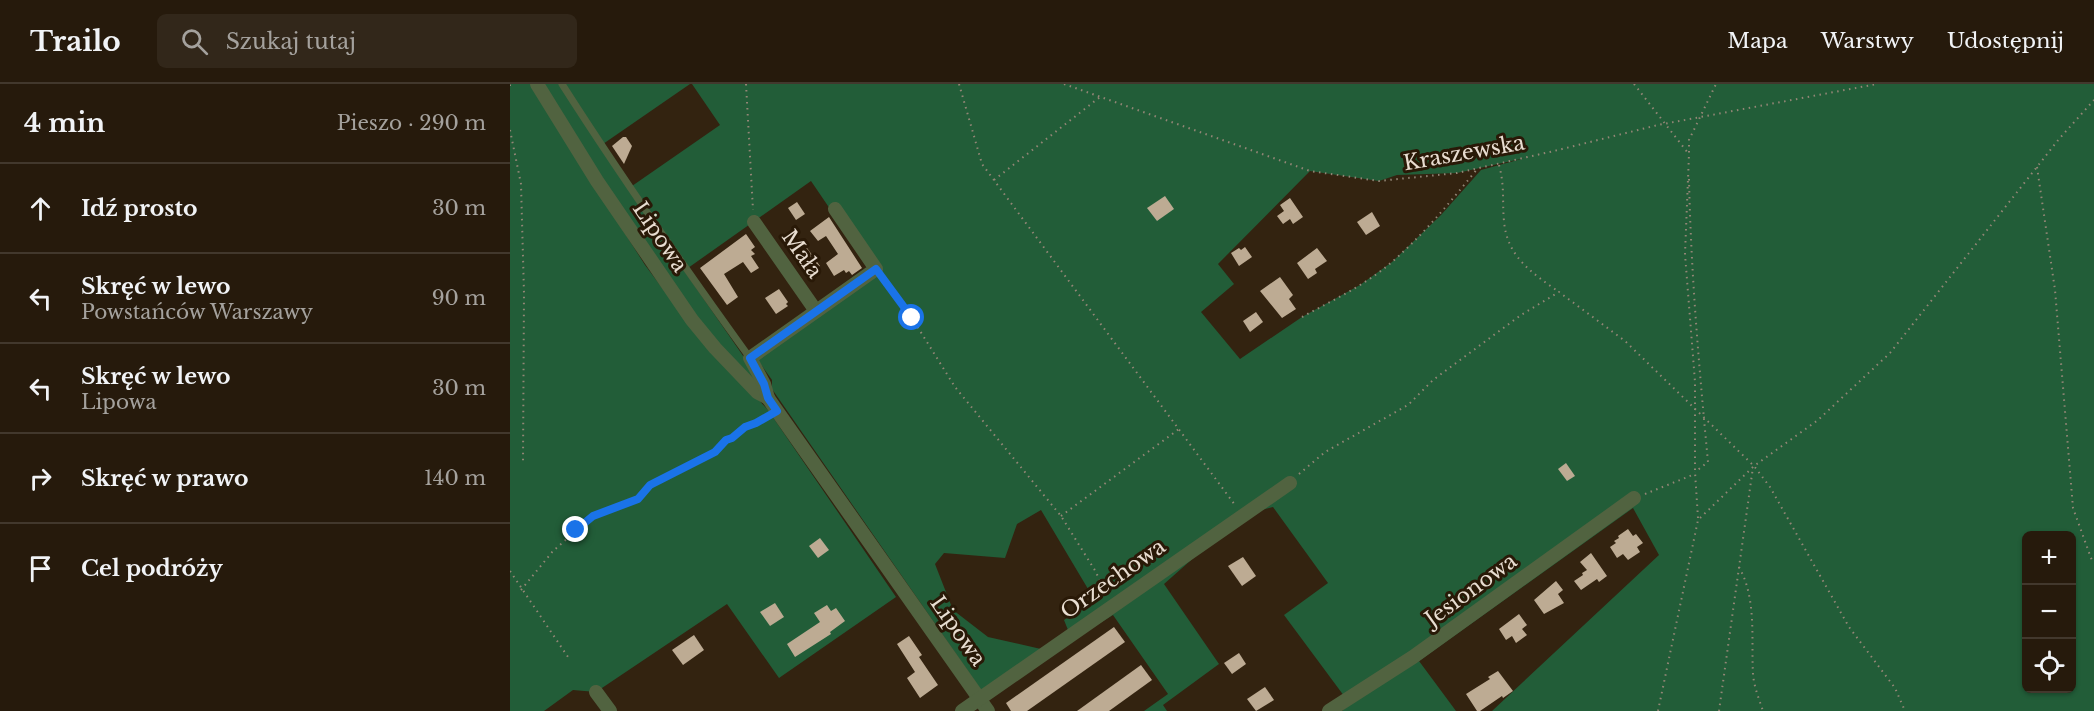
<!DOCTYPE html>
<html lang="pl">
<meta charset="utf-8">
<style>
body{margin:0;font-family:"Libre Baskerville",serif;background:#32271a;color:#f1f3f6}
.controls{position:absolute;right:18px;bottom:18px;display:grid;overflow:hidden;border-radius:9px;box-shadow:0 2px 4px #0004}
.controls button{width:54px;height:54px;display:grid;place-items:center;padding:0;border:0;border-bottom:2px solid #42382d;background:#261a0c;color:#f1f3f6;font:30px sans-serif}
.stop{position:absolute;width:18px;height:18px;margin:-14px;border:4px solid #1a73e8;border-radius:50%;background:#fff}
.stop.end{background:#1a73e8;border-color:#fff;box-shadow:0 2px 6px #0008}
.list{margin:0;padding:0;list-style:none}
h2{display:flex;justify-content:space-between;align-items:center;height:78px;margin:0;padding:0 24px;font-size:26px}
h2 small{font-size:20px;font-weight:400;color:#a4a19d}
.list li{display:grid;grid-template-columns:39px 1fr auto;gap:18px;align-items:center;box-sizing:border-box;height:90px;padding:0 24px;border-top:2px solid #42382d}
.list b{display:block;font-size:22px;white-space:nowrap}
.list p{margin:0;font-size:20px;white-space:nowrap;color:#a4a19d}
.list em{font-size:20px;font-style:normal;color:#a4a19d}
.icon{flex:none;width:33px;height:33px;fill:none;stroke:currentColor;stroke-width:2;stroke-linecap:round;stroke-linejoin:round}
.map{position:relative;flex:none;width:1584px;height:627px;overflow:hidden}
header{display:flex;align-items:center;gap:36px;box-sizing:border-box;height:84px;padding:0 30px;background:#261a0c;border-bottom:2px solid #42382d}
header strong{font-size:28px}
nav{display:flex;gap:33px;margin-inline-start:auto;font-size:21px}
.search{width:420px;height:54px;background:#32271a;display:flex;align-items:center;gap:15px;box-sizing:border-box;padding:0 21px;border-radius:9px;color:#a4a19d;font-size:22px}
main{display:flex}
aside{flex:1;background:#261a0c}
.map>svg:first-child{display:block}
</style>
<header>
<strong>Trailo</strong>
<div class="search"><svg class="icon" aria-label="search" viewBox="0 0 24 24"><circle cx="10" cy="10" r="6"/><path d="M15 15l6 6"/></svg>Szukaj tutaj</div>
<nav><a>Mapa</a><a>Warstwy</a><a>Udostępnij</a></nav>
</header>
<main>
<aside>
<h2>4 min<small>Pieszo · 290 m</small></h2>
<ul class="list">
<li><svg class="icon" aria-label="ahead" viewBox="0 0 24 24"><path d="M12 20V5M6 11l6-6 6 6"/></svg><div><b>Idź prosto</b></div><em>30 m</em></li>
<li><svg class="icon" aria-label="left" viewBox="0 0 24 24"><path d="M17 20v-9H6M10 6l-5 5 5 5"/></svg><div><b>Skręć w lewo</b><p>Powstańców Warszawy</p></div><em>90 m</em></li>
<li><svg class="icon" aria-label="left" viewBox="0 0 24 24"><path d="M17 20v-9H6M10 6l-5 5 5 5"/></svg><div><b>Skręć w lewo</b><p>Lipowa</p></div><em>30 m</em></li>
<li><svg class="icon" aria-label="right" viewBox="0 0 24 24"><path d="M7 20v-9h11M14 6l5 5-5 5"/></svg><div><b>Skręć w prawo</b></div><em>140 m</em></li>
<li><svg class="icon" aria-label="arrive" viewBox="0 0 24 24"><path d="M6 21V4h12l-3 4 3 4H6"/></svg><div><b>Cel podróży</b></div></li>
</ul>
</aside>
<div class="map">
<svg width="1584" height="627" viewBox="0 0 1584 627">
<rect width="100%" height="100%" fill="#332310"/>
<!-- green -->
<g fill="#225d38" fill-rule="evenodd">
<polygon points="0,0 20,0 135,181 180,241 258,326 386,513 269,594 217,520 86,608 63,606 34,627 0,627"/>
<path d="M32 0H180L93 60 122 102 210 41 182 0H1584V627H982L1149 471 1123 424 909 577 946 627H832L840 620 774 531 818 499 763 423 732 431 654 500 709 580 653 621 657 627H634L658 610 603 531 562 556 554 536 584 515 531 426 507 440 495 474 434 469 425 480 443 526 478 553 531 565 471 606 262 305V296L247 275 365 191 301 97 178 184 173 185 247 292 243 298C158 210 97 102 32 0ZM1015 74 971 86 931 131 882 178 850 201 792 233 730 275 691 228 724 200 708 180 800 87 869 97 887 91 947 89ZM1516 452H1562V604H1516Z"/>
</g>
<!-- building -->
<g fill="#bdab93">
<polygon points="113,53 116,53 122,62 114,80 102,62"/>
<polygon points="655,112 664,125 647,137 637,124"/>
<polygon points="780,114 793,133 783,140 780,135 773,140 767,132 774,127 770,121"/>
<polygon points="287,118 295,130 286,136 278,124"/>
<polygon points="862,128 870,142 856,151 847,138"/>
<polygon points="319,133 352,184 342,191 339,187 336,189 334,186 324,192 316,179 328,170 316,152 308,157 300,147"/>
<polygon points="236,150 245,163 241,166 245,170 241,172 249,184 241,189 233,178 214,190 228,213 217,221 190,184"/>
<polygon points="735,163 742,173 729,182 721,169 729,164 731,166"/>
<polygon points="297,164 310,182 300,189 287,171"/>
<polygon points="807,164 817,177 805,185 807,189 798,195 787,179"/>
<polygon points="770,193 783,211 779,215 786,225 772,234 750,207"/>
<polygon points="269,205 278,218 276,220 278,222 266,230 255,214"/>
<polygon points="746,228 753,238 740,248 733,237"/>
<polygon points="1056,379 1065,392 1057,397 1048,385"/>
<polygon points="1118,445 1123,452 1126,450 1133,459 1127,463 1130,468 1118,476 1113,470 1107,474 1100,463 1106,459 1104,457 1109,454 1108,452"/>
<polygon points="310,454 319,466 308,474 299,462"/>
<polygon points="1081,469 1097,492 1089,498 1087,495 1071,506 1064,497 1073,491 1072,489 1077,486 1070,478"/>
<polygon points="733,473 746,492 732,502 718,482"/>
<polygon points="1046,497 1053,506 1048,510 1054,519 1034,530 1024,516"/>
<polygon points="265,519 274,533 260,542 250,528"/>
<polygon points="317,521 321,527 326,524 335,537 320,548 321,550 285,573 277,560 310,538 304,529"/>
<polygon points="1009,530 1017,541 1012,545 1017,551 1006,559 1002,552 996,556 989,545"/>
<polygon points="604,543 615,558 517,627 501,627 496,619"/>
<polygon points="184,551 194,566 173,581 162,566"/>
<polygon points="399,552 412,571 409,573 428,601 410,614 397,594 405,588 387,560"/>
<polygon points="729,569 736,580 722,590 714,579"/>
<polygon points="631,581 642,596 599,627 567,627"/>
<polygon points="988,587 1003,607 993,614 992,612 970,627 967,627 956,610 980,595 978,593"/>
<polygon points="755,603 764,616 746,627 737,615"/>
</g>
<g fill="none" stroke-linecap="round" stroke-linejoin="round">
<!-- path -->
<g stroke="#938676" stroke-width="2" stroke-dasharray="1.5 4.5" stroke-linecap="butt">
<polyline points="236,0 243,126"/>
<polyline points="449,0 472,80 725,421"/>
<polyline points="554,0 800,87 869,97 947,89 1044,67 1148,41 1367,0"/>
<polyline points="1124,0 1178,69"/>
<polyline points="0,2 0,0"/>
<polyline points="0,46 11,100 14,209 13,379"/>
<path d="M989 81C995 103 992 117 994 137 997 173 1022 189 1049 208"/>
<polyline points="1527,83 1545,206 1563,424 1581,474 1584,479"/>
<path d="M1179 95C1181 190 1189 283 1198 378L1185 388"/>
<polyline points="484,96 590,13"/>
<polyline points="373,194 402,234 445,303 551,432 586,488 596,512"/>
<path d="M792 233C823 216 856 201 883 177 915 149 941 117 968 84"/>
<polyline points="789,390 815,368 898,321 923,296 1011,231 1049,208 1115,257 1244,382 1260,403 1339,543 1385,604 1395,627"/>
<polyline points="1135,410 1185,390"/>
<polyline points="551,432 669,345"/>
<polyline points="1188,434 1185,388 1185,298 1175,170 1179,70 1179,56 1206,0"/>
<path d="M1229 483C1247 515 1241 556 1243 590 1244 603 1249 615 1253 627"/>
<polyline points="0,487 58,573"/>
<polyline points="11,506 43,467 83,432 128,415 140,401 205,368 216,356 222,354 235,343 257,333"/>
<polyline points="1148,627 1188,436 1244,382 1308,336 1380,269 1549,55 1584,16"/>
<polyline points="1209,627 1243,383"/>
</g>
<!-- service -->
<path stroke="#516340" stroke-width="7" d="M52 0C112 94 175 184 240 274"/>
<!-- minor -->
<g stroke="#516340" stroke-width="14">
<polyline points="27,0 87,97 182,236 205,264 247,308 258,314 267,327 478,627"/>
<polyline points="244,138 306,227"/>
<polyline points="258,314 254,300 240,274 366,185 325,125"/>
<polyline points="86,608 100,627"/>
<polyline points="452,627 780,399"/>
<polyline points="819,627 903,573 1124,414"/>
</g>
</g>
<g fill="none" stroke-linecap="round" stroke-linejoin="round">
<!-- route -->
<polyline stroke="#1a73e8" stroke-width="8" points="66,446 83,432 128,415 140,401 205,368 216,356 222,354 235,343 246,339 267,327 258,314 254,300 240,274 366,185 402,234"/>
</g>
<g text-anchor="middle" stroke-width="6" stroke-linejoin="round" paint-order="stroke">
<!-- street labels -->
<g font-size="21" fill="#e8ddd1" stroke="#291907">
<text transform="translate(954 69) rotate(-10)" y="7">Kraszewska</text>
<text transform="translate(150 153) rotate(56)" y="7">Lipowa</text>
<text transform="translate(292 170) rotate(55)" y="7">Mała</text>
<text transform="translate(603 495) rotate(-35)" y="7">Orzechowa</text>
<text transform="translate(961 506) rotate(-36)" y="7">Jesionowa</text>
<text transform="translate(448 547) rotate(55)" y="7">Lipowa</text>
</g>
</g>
</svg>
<div class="controls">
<button>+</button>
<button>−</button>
<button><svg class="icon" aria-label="locate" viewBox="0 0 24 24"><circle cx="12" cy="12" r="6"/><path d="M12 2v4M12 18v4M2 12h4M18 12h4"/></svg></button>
</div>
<div class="stop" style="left:402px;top:234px"></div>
<div class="stop end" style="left:66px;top:446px"></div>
</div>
</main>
